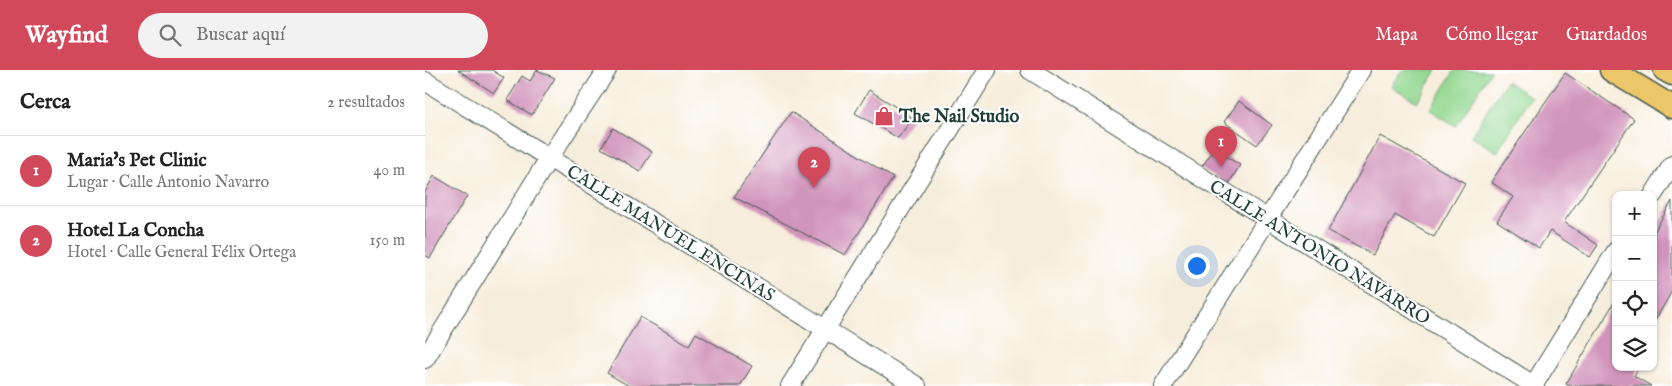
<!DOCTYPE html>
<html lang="es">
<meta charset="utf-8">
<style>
body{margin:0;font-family:"IM FELL English",serif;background:#f2f2f2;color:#222}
.controls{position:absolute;right:15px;bottom:15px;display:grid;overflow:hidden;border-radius:10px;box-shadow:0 1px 4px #0004}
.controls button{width:45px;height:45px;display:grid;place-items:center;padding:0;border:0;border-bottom:1px solid #e0e0e0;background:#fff;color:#222;font:25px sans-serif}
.you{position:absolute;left:771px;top:195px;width:18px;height:18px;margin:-12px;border:4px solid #fff;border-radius:50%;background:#1a73e8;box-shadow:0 0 0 8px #1a73e833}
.badge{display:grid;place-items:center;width:32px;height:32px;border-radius:50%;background:#d1495b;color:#fff;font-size:16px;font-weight:700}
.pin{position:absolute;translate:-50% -41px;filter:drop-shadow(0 1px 2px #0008)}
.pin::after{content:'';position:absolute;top:26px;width:18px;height:15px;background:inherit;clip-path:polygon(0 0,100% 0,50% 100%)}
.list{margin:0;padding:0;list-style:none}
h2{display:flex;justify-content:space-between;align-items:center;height:65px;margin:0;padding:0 20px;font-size:21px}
h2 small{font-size:16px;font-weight:400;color:#767676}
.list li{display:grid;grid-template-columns:32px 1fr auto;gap:15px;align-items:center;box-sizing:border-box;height:70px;padding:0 20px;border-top:1px solid #e0e0e0}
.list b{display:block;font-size:19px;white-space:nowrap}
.list p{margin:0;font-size:16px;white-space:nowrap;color:#767676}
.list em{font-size:16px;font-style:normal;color:#767676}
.icon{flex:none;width:28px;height:28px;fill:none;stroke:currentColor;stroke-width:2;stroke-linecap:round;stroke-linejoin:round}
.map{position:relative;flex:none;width:1247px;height:316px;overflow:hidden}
header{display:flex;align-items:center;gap:30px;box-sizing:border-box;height:70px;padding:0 25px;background:#d1495b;color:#fff}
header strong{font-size:24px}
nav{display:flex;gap:28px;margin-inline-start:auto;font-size:18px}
.search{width:350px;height:45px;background:#f2f2f2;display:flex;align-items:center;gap:12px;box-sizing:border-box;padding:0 18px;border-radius:28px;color:#767676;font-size:19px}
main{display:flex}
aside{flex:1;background:#fff}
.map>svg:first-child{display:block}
</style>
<header>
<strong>Wayfind</strong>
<div class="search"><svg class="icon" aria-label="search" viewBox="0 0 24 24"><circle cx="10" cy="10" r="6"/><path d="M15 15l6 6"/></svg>Buscar aquí</div>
<nav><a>Mapa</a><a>Cómo llegar</a><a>Guardados</a></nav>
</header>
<main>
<aside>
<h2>Cerca<small>2 resultados</small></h2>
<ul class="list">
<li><span class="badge">1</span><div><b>Maria's Pet Clinic</b><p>Lugar · Calle Antonio Navarro</p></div><em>40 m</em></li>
<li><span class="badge">2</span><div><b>Hotel La Concha</b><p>Hotel · Calle General Félix Ortega</p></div><em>150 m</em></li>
</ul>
</aside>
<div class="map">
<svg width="1247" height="316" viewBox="0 0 1247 316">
<rect width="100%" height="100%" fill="#fff"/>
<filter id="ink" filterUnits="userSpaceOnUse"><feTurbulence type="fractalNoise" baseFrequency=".02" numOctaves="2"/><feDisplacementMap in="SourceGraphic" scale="10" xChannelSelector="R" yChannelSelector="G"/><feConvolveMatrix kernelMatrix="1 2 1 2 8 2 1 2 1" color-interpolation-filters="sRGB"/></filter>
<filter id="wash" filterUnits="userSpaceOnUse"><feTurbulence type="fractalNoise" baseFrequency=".0096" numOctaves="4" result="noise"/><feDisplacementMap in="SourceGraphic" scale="20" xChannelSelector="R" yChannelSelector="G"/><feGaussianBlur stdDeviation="1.12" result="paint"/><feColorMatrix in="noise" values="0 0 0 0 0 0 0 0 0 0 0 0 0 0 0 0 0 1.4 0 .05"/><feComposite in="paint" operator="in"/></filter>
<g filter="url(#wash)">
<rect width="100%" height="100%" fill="#f7eddc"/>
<!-- green -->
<g fill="#93d891" stroke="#598a62">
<polygon points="977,0 1012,0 992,32 966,16"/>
<polygon points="1030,0 1066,1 1031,56 1005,40"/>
<polygon points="1081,11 1106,27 1072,82 1046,66"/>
</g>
<g id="blocks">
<!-- building -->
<g fill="#d194bb">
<polygon points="33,0 67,0 79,8 69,23"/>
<polygon points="112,0 130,8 107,45 82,30 97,6 105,11"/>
<polygon points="1140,3 1209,49 1139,152 1173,175 1165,187 1125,161 1114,178 1072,151 1088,127 1066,112"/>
<polygon points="444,20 488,48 473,68 430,43"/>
<polygon points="814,31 847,55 832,75 799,52"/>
<polygon points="366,42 468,108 420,185 309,127"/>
<polygon points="188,58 227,82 215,101 176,78"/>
<polygon points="955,66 1040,113 1009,167 970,145 948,185 903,161"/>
<polygon points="789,79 815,95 803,115 776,98"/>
<polygon points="9,106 42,126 5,188 0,185 0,122"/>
<polygon points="1247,131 1247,221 1228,254 1228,164"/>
<polygon points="1191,229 1191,297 1214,297 1209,306 1226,316 1145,316 1141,314"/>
<polygon points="215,247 264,275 271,263 327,296 315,316 204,316 182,303"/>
</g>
</g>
</g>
<g filter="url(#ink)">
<use href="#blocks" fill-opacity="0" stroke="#3f574d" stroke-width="1"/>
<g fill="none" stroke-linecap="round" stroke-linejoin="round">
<defs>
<g id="minor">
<polyline points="605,0 1110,316"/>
<polyline points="0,11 492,316"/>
<polyline points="1228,125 1247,95"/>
<polyline points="0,289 124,88 182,0"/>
<polyline points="365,316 562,0"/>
<polyline points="738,316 936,0"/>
<polyline points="1108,316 1191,181"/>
</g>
<g id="major">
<polyline points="1186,0 1247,37"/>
<polyline points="1240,0 1247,4"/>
</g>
</defs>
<!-- minor casing -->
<use href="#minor" stroke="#3f574d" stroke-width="20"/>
<!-- major casing -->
<use href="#major" stroke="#3f574d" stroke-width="25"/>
<!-- minor -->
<use href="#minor" stroke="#fff" stroke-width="18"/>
<!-- major -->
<use href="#major" stroke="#ecc669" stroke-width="22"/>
</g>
</g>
<!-- icons -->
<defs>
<symbol id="shop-bare" viewBox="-9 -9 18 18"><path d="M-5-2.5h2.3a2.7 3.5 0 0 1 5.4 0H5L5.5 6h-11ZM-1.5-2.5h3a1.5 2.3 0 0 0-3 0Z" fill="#d1495b" stroke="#fff" stroke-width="2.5" paint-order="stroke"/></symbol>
</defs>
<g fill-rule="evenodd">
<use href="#shop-bare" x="445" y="32" width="28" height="28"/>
</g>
<g text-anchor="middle" stroke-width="4" stroke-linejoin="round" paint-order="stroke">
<!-- poi labels -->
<g font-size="18" font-weight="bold" fill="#1f3d34" stroke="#fff" text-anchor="start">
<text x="474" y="52">The Nail Studio</text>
</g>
<!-- street labels -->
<g font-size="18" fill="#1f3d34" stroke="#fff">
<text transform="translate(246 163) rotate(32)" y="6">CALLE MANUEL ENCINAS</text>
<text transform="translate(895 182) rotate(32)" y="6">CALLE ANTONIO NAVARRO</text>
</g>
</g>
</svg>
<div class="controls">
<button>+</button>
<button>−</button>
<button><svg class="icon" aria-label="locate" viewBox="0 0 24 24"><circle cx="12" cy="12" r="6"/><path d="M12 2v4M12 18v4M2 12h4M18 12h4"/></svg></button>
<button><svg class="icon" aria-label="layers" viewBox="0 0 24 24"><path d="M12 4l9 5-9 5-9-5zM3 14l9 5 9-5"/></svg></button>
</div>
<div class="you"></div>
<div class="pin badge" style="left:796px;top:97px">1</div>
<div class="pin badge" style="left:389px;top:118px">2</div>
</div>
</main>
